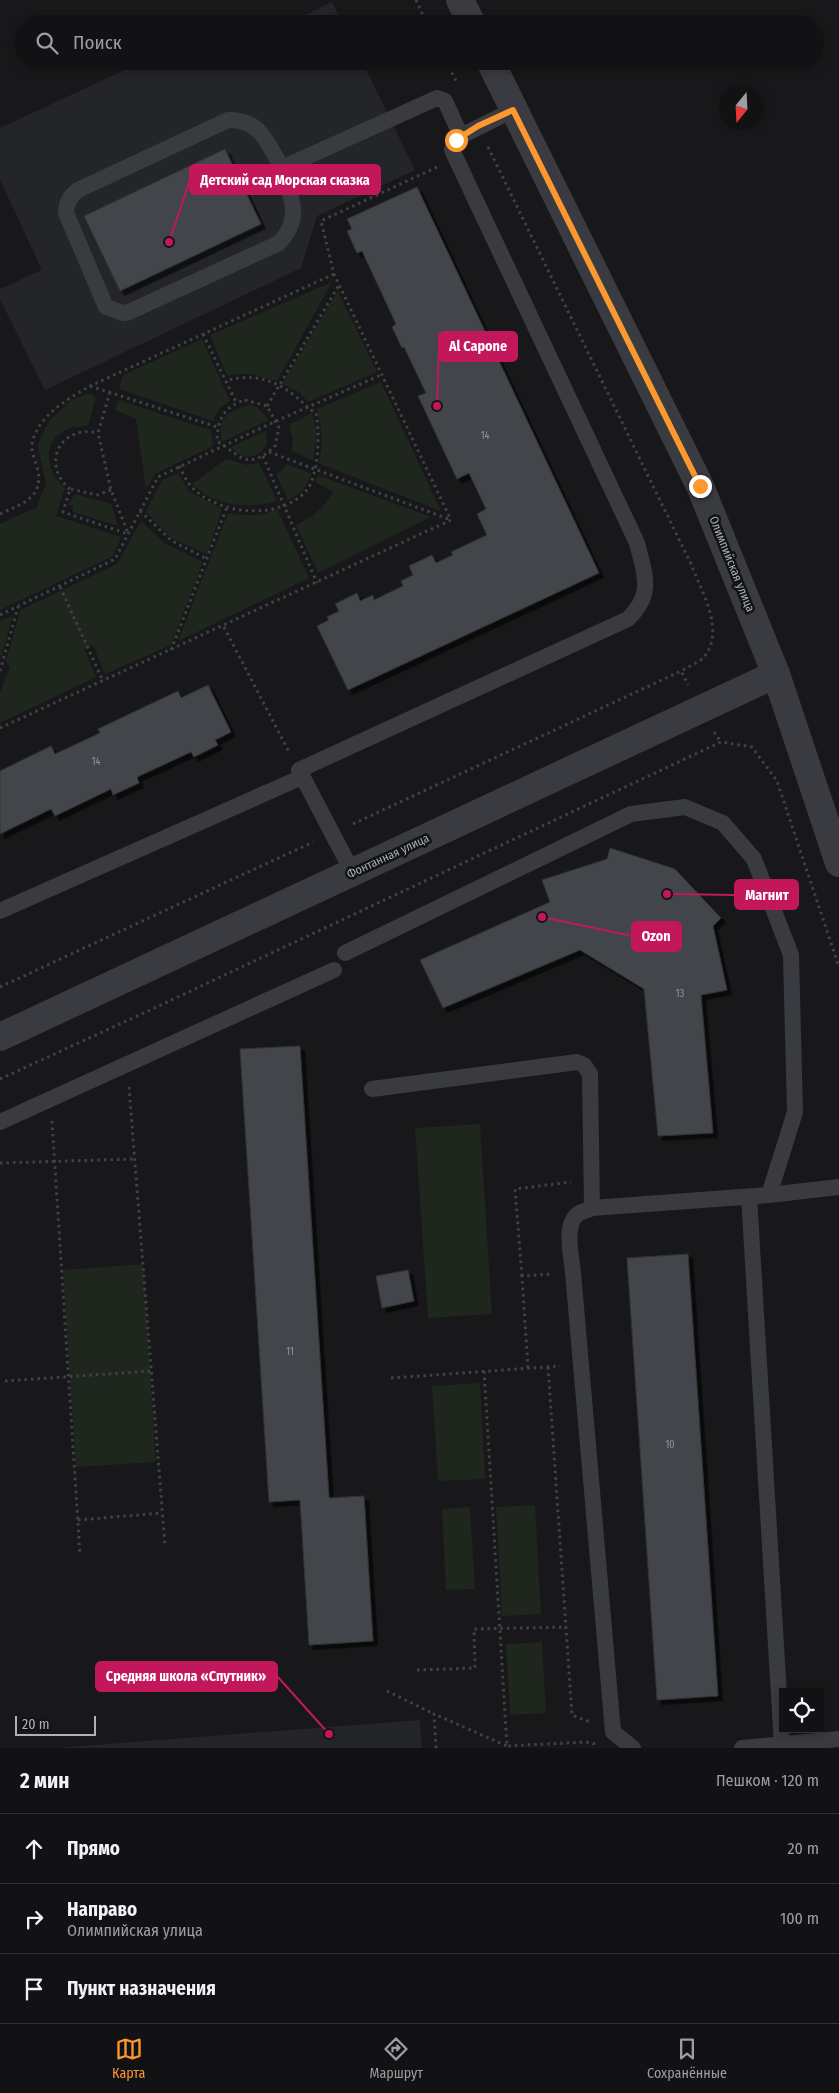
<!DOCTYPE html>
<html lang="ru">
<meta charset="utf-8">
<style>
body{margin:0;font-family:"Fira Sans Condensed",sans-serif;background:#1b1b1d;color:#f1f3f6}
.controls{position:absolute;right:15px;bottom:15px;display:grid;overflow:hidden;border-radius:0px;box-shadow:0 2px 8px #0003}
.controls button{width:45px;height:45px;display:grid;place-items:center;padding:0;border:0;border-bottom:1px solid #313234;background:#121214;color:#f1f3f6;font:25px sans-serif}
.compass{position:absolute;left:719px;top:85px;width:45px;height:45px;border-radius:50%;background:#121214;box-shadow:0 2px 8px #0003;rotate:198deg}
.scale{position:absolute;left:15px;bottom:12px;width:81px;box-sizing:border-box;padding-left:5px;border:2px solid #aab2bb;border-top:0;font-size:14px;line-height:18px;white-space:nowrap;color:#aab2bb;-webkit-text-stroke:4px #131316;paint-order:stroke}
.stop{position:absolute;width:15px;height:15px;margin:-11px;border:4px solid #fb9830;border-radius:50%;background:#fff}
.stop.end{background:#fb9830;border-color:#fff;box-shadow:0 1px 5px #0008}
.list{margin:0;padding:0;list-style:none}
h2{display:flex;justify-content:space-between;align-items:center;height:65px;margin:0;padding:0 20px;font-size:21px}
h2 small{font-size:16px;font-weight:400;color:#9c9ea0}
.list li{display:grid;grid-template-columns:32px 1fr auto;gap:15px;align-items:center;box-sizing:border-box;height:70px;padding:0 20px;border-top:1px solid #313234}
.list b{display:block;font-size:19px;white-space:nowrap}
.list p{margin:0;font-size:16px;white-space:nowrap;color:#9c9ea0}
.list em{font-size:16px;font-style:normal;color:#9c9ea0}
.icon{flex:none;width:28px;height:28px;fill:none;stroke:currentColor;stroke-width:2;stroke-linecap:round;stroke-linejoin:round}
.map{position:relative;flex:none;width:839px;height:1748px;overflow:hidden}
.search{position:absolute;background:#121214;box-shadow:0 2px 8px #0003;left:15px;right:15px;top:15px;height:55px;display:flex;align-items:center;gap:12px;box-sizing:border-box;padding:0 18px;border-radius:28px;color:#9c9ea0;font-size:19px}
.sheet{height:275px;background:#121214}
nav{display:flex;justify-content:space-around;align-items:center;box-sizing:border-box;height:70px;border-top:1px solid #313234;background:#121214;font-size:14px;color:#9c9ea0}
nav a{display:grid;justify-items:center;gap:2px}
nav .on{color:#fb9830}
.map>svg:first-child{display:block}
</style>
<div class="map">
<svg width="839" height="1748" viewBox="0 0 839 1748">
<defs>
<filter id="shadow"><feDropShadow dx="4.5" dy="4.5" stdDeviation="0" flood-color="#0009"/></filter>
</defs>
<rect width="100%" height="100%" fill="#18181a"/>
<!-- built -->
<g fill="#242528">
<polygon points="332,2 343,24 287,24"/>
<polygon points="144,61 199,61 200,64 206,61 362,61 415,170 317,216 301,268 45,390 0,299 0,289 42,270 0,180 0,128"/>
<polygon points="420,1720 422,1748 56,1748"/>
</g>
<!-- green -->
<g fill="#1e261e">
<path d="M332 282 277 381C256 376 251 371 227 376L210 335Z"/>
<polygon points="338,291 377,372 308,402 299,392 282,384"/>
<polygon points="202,339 230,401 220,408 213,421 119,389 123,375"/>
<path d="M381 382 441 511 318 463C324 443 322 429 317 409Z"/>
<path d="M90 393 96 398 88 425C81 427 71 427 65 430 40 443 47 473 65 488L56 516 121 537 113 556 0 610V524L37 507 46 483 38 447 40 439 50 420 62 409 73 399Z"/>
<polygon points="118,400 211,430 213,446 155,474 146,489 136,419 115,410"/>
<path d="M251 405 258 408 269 420 222 442C216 418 229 409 251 405Z"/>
<polygon points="312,413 317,435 313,461 292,451 293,439 289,425"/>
<path d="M266 431 267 444C259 459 242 462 231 447Z"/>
<path d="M226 459 247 465 259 463 277 501C247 509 215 507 192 484Z"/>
<polygon points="286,464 312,474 303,491 288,500 276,474 283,470"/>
<polygon points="178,473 189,491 222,509 207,554 173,539 146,512 162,480"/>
<path d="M318 475 431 517 318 573 296 525C313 518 324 507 333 492L315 482Z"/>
<polygon points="75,494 111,504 118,526 73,512 73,506 68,505"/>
<path d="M277 509 309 578 178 641 228 513C246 516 260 517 277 509Z"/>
<polygon points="141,521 164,543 203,562 171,645 105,674 93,645 84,649 96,677 0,723 0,693 10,667 6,661 20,610 117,564"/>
<polygon points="13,615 0,660 0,621"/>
<polygon points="480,1124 492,1314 428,1318 415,1128"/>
<polygon points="143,1264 156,1462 76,1467 63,1270"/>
<polygon points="480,1383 485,1479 438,1481 432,1386"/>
<polygon points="535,1505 541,1614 502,1616 496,1507"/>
<polygon points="470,1507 475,1589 446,1590 442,1509"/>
<polygon points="542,1642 546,1713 510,1715 506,1644"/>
</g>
<!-- building -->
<g fill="#424448" stroke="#323337" filter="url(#shadow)">
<polygon points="225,149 261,224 120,291 84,216"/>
<polygon points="417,187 599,573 348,690 317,626 329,620 327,617 339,611 335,604 357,593 360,601 373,595 374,600 403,586 401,581 413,575 409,566 432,555 436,563 453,555 451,552 487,535 477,514 486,509 469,473 457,479 418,396 426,393 404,347 402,348 392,327 396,324 362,251 357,253 347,231 352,229 347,219"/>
<polygon points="208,685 231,732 215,740 218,745 194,757 191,752 137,777 139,783 113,795 111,789 55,816 51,809 0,834 0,771 51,746 55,754 100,733 98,729 178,691 181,698"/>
<polygon points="610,848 675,869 721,918 713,926 727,990 701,995 713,1133 658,1136 644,989 580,950 443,1008 420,960 550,902 542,880 607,859"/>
<polygon points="300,1046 329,1498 364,1496 373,1641 309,1645 300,1500 269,1502 240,1049"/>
<polygon points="688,1254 718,1696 657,1700 627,1258"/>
<polygon points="408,1270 414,1301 382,1308 376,1276"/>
</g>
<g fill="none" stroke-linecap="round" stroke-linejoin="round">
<!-- path -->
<g stroke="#3f4247" stroke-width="3" stroke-dasharray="2.5 4" stroke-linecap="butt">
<polyline points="416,0 427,24"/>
<polyline points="446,61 456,81"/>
<path d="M488 147 691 564C701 591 726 630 704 657 699 663 687 667 681 671L688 685"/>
<polyline points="203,334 236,402"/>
<polyline points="90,386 217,427"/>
<polyline points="110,392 98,433 111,490 128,533"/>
<path d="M245 400 267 406 279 428 275 446C247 472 241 456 217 441 217 421 224 406 245 400Z"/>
<polyline points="267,406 339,285"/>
<polyline points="269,452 451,520"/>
<polyline points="263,456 317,583"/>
<path d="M179 466C183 473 186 481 191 486 216 515 280 521 306 491 319 476 320 432 316 413 307 408 303 402 295 396 274 379 251 373 226 381"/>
<path d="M70 489C40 464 61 424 98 433"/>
<polyline points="111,490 97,495 70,489 63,512 128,534"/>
<polyline points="140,511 172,541 207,559"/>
<path d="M0 514C23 503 45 498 37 467 35 460 31 451 32 444 37 416 68 399 90 386L334 274"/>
<polyline points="60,587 103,681"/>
<polyline points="0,615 115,559 158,477 276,421 381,375"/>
<polyline points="224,627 289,752"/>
<polyline points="171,650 227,507"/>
<polyline points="0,671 18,607"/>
<polyline points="0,728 451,520 334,274 321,221 437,167"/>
<polyline points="714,732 721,742"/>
<polyline points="353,824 681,671"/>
<polyline points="0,987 313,842"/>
<polyline points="0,1079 148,1011 721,742 752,747 777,781 839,967"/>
<polyline points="129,1087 165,1546"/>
<polyline points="52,1121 80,1555"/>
<polyline points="0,1163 135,1159"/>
<polyline points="522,1276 515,1189 571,1182"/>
<polyline points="548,1367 572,1715 590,1722"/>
<polyline points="528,1368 522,1276 552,1274"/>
<polyline points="484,1371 507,1746 586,1742 595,1744"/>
<polyline points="391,1378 560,1366"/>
<polyline points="5,1381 151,1371"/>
<polyline points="78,1520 162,1513"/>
<polyline points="417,1670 475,1668 474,1629 566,1627"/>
<polyline points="387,1691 434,1714"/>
<polyline points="436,1748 434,1714 507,1746"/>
</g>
<!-- lane -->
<g stroke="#393b40" stroke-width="16">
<path d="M282 168C291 197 303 218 279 243L129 312 123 313 106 307 66 213C66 203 70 196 78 190L228 120C261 119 267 143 282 168L437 98 445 101 461 136"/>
<path d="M353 873 299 770 628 619C654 594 645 575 637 543L452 150 456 140 461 136 513 110"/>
<polyline points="0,911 302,777"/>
<polyline points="345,953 631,814 685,807 723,823 754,859 791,955 795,1112 769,1195"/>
<polyline points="372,1089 577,1062 584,1065 590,1074 592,1208"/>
<polyline points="0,1122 334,970"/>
<polyline points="749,1197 782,1745"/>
<path d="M633 1748 613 1732 573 1273C572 1258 563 1225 578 1214 581 1212 588 1210 592 1208L769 1195 839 1187"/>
<polyline points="742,1748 839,1739"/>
</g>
<!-- street -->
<g stroke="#393b40" stroke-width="28">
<polyline points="460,0 472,24"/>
<polyline points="490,61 700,486 776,674 839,863"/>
<polyline points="0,1037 776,674"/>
</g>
</g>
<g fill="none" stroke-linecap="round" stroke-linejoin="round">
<!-- route -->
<polyline stroke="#fb9830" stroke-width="6" points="456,140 478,126 513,110 700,486"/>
</g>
<g text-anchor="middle" stroke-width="5" stroke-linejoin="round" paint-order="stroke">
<!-- number labels -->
<g font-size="10" fill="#90969e">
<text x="485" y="439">14</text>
<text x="96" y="765">14</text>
<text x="680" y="997">13</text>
<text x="290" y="1355">11</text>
<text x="670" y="1448">10</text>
</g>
<!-- street labels -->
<g font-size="12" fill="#aab2bb" stroke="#131316">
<text transform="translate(732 564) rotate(68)" y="4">Олимпийская улица</text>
<text transform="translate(388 856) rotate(-25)" y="4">Фонтанная улица</text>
</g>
</g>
<!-- callouts -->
<path fill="none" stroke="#c2185b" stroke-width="2" d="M169 242L190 180M437 406L439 346M667 894L735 895M542 917L632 936M329 1734L277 1676"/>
<g fill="#c2185b" stroke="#131316" stroke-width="2">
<circle cx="169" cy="242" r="5"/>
<circle cx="437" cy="406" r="5"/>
<circle cx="667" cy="894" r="5"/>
<circle cx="542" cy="917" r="5"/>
<circle cx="329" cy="1734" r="5"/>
</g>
<g fill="#c2185b" stroke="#c2185b" stroke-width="2">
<rect x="190" y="165" width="190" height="29" rx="5"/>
<rect x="439" y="332" width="78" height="29" rx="5"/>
<rect x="735" y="880" width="63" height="29" rx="5"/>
<rect x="632" y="922" width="49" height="29" rx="5"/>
<rect x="96" y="1662" width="181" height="29" rx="5"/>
</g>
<g font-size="14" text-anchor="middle" font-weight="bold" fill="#fff">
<text x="285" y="185">Детский сад Морская сказка</text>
<text x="478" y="351">Al Capone</text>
<text x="767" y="900">Магнит</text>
<text x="656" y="941">Ozon</text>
<text x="186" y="1681">Средняя школа «Спутник»</text>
</g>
</svg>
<div class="controls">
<button><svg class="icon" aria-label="locate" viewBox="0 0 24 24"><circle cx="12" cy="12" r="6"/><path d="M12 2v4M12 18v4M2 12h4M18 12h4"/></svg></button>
</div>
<svg class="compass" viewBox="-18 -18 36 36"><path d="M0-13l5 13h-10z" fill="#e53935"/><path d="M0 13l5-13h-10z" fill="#9c9ea0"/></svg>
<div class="scale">20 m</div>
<div class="stop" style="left:456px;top:140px"></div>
<div class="stop end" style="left:700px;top:486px"></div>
<div class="search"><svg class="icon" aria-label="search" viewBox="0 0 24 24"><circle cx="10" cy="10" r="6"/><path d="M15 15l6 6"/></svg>Поиск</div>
</div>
<section class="sheet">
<h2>2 мин<small>Пешком · 120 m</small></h2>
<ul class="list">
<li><svg class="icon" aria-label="ahead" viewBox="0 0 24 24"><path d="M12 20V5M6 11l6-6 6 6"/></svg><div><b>Прямо</b></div><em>20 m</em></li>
<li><svg class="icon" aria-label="right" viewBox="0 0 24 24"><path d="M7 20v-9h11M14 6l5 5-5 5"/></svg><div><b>Направо</b><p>Олимпийская улица</p></div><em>100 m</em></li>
<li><svg class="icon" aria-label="arrive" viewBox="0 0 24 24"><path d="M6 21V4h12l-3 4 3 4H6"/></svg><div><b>Пункт назначения</b></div></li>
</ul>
</section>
<nav>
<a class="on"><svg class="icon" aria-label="map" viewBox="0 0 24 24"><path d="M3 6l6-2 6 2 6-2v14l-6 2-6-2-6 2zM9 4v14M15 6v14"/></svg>Карта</a>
<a><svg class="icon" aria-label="directions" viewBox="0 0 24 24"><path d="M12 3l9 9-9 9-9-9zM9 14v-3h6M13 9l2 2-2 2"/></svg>Маршрут</a>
<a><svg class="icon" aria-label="saved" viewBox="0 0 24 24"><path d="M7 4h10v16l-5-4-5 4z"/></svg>Сохранённые</a>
</nav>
